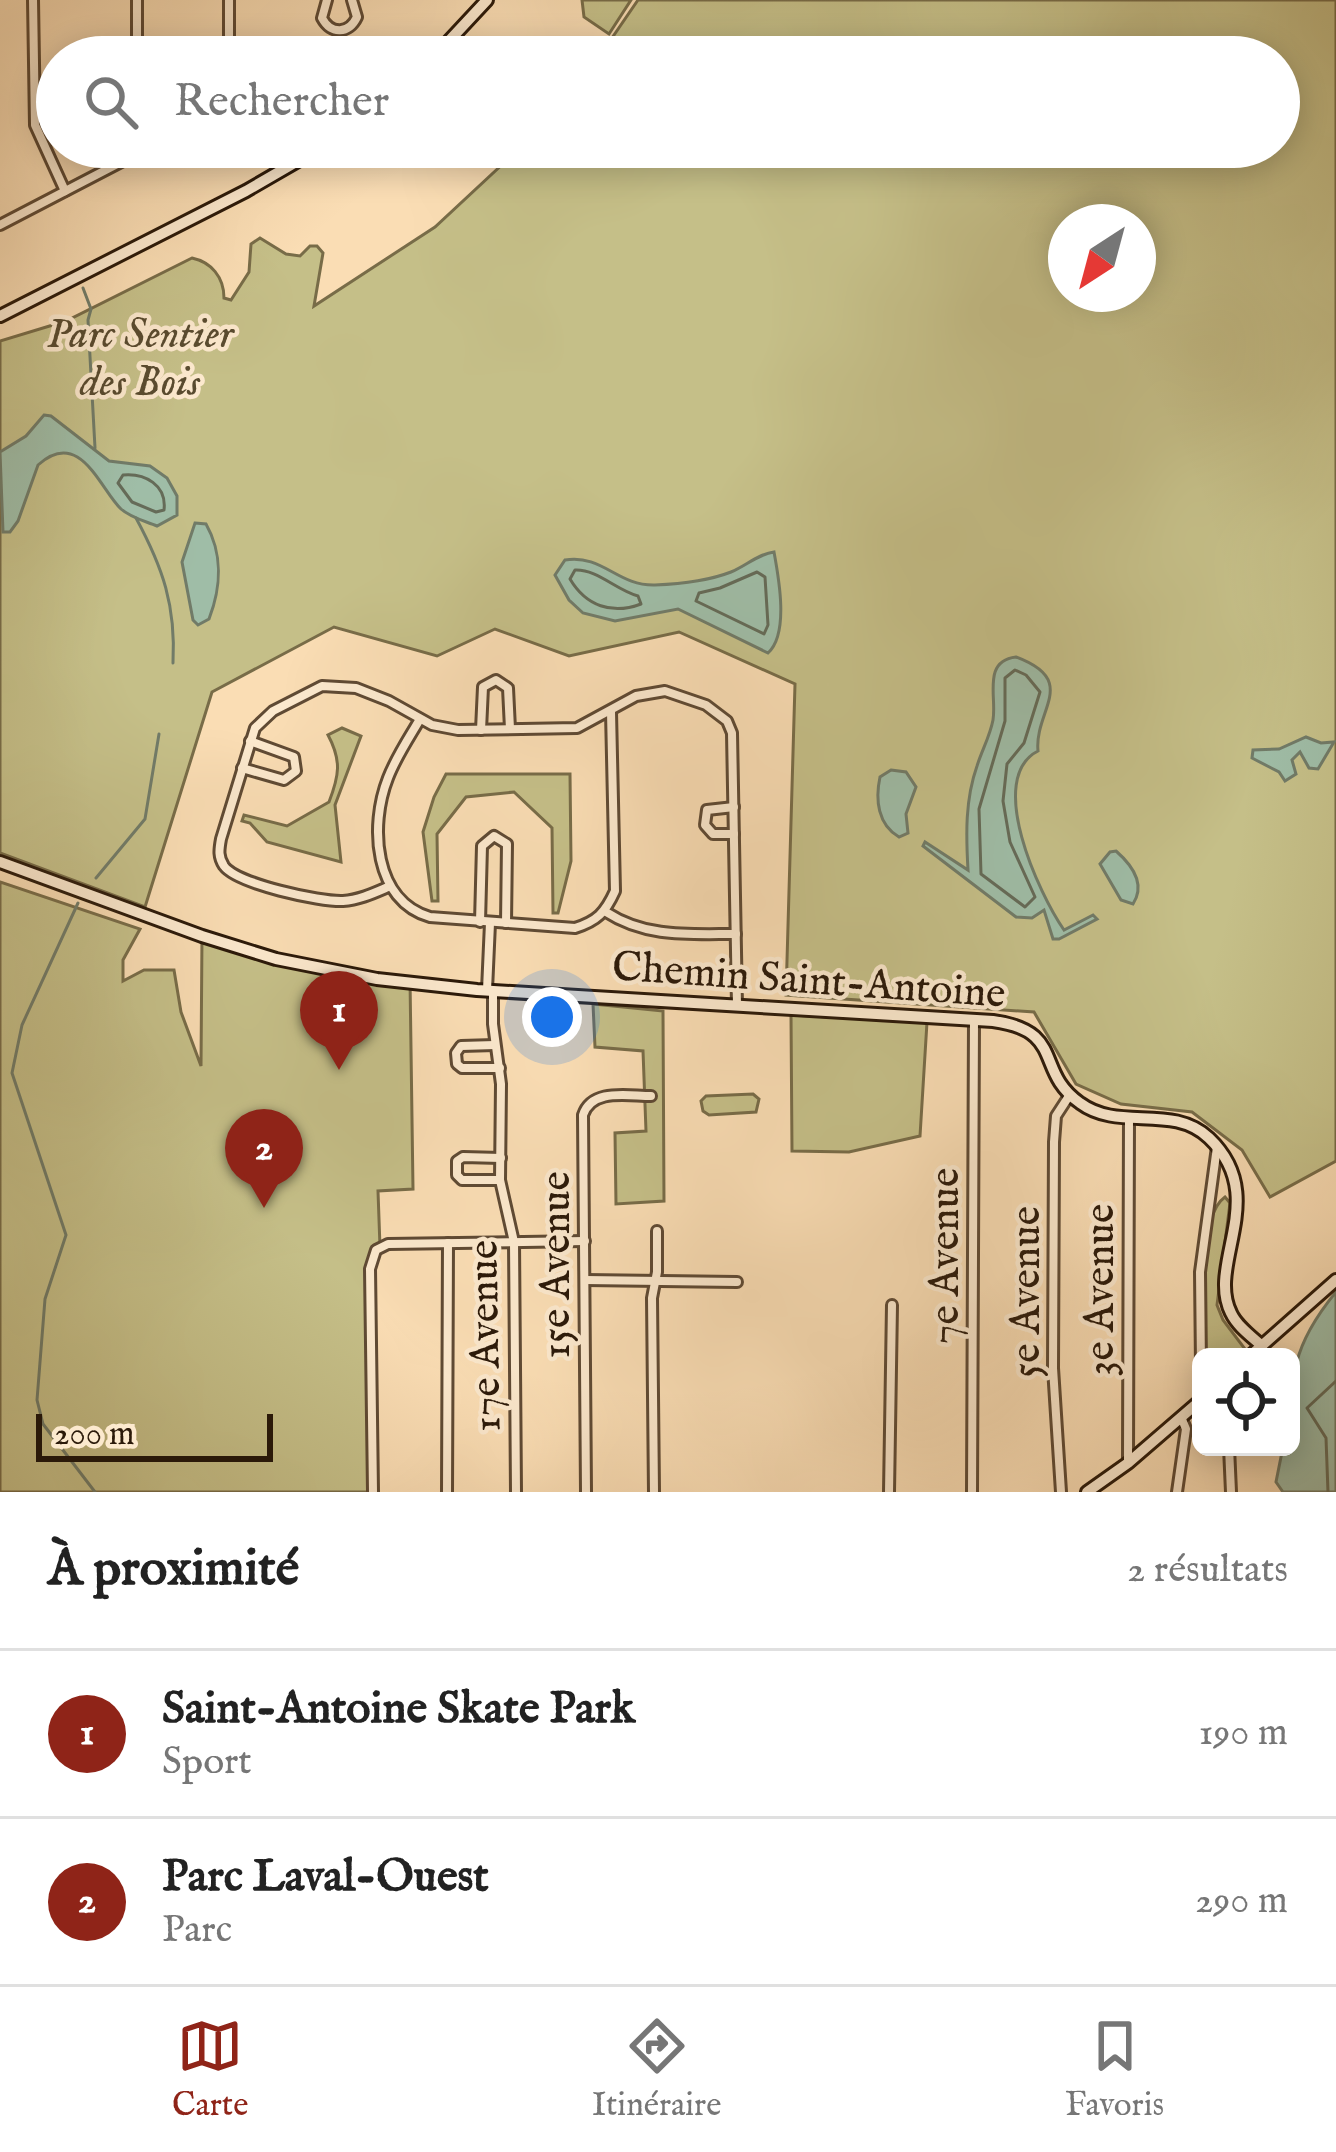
<!DOCTYPE html>
<html lang="fr">
<meta charset="utf-8">
<style>
body{margin:0;font-family:"IM FELL English",serif;background:#f2f2f2;color:#222}
.controls{position:absolute;right:36px;bottom:36px;display:grid;overflow:hidden;border-radius:18px;box-shadow:0 6px 30px #0003}
.controls button{width:108px;height:108px;display:grid;place-items:center;padding:0;border:0;border-bottom:3px solid #e0e0e0;background:#fff;color:#222;font:60px sans-serif}
.compass{position:absolute;left:1048px;top:204px;width:108px;height:108px;border-radius:50%;background:#fff;box-shadow:0 6px 30px #0003;rotate:216deg}
.scale{position:absolute;left:36px;bottom:30px;width:237px;box-sizing:border-box;padding-left:12px;border:6px solid #2b1909;border-top:0;font-size:33px;line-height:42px;white-space:nowrap;color:#2b1909;-webkit-text-stroke:9px #fce9ce;paint-order:stroke}
.you{position:absolute;left:552px;top:1017px;width:42px;height:42px;margin:-30px;border:9px solid #fff;border-radius:50%;background:#1a73e8;box-shadow:0 0 0 18px #1a73e833}
.badge{display:grid;place-items:center;width:78px;height:78px;border-radius:50%;background:#8f2418;color:#fff;font-size:39px;font-weight:700}
.pin{position:absolute;translate:-50% -99px;filter:drop-shadow(0 3px 6px #0008)}
.pin::after{content:'';position:absolute;top:63px;width:42px;height:36px;background:inherit;clip-path:polygon(0 0,100% 0,50% 100%)}
.list{margin:0;padding:0;list-style:none}
h2{display:flex;justify-content:space-between;align-items:center;height:156px;margin:0;padding:0 48px;font-size:51px}
h2 small{font-size:39px;font-weight:400;color:#767676}
.list li{display:grid;grid-template-columns:78px 1fr auto;gap:36px;align-items:center;box-sizing:border-box;height:168px;padding:0 48px;border-top:3px solid #e0e0e0}
.list b{display:block;font-size:45px;white-space:nowrap}
.list p{margin:0;font-size:39px;white-space:nowrap;color:#767676}
.list em{font-size:39px;font-style:normal;color:#767676}
.icon{flex:none;width:66px;height:66px;fill:none;stroke:currentColor;stroke-width:2;stroke-linecap:round;stroke-linejoin:round}
.map{position:relative;flex:none;width:1336px;height:1492px;overflow:hidden}
.search{position:absolute;background:#fff;box-shadow:0 6px 30px #0003;left:36px;right:36px;top:36px;height:132px;display:flex;align-items:center;gap:30px;box-sizing:border-box;padding:0 42px;border-radius:66px;color:#767676;font-size:45px}
.sheet{height:492px;background:#fff}
nav{display:flex;justify-content:space-around;align-items:center;box-sizing:border-box;height:168px;border-top:3px solid #e0e0e0;background:#fff;font-size:33px;color:#767676}
nav a{display:grid;justify-items:center;gap:6px}
nav .on{color:#8f2418}
.map>svg:first-child{display:block}
</style>
<div class="map">
<svg width="1336" height="1492" viewBox="0 0 1336 1492">
<rect width="100%" height="100%" fill="#faddb4"/>
<filter id="stains"><feTurbulence type="fractalNoise" baseFrequency=".00167" numOctaves="4"/><feColorMatrix values="0 0 0 0 .2 0 0 0 0 .09 0 0 0 0 .02 0 0 0 .5 -.17"/></filter>
<radialGradient id="worn" r=".72"><stop offset=".6" stop-color="#630" stop-opacity="0"/><stop offset="1" stop-color="#630" stop-opacity=".3"/></radialGradient>
<!-- green -->
<g fill="#c5bf88" stroke="#786c48" stroke-width="3" fill-rule="evenodd">
<polygon points="582,0 631,0 609,34 584,17"/>
<path d="M638 0H1336V1161L1270 1197 1242 1150 1192 1112 1121 1104 1076 1084 1034 1012 786 995 795 684 679 632 569 656 495 629 437 656 334 627 212 692 145 907 0 853V341L66 321 192 258C211 262 224 277 224 298L231 300 249 272 251 244 260 238 286 254 300 256 310 246H317L323 253 314 306 435 227 521 147H1279V57H599ZM1066 222H1138V294H1066Z"/>
<path d="M342 728 361 736 335 805 341 862 267 842 250 823 242 821 244 815 287 826 329 802C339 776 342 761 328 735Z"/>
<polygon points="446,774 570,774 571,861 558,913 553,913 552,828 514,792 466,797 437,834 438,901 432,901 423,832 434,797"/>
<polygon points="0,882 140,929 123,960 123,981 144,970 174,970 181,1012 201,1066 202,936 276,959 410,979 413,1189 378,1191 380,1247 372,1256 370,1492 0,1492"/>
<polygon points="593,1004 663,1011 664,1201 616,1204 615,1133 646,1131 643,1051 595,1047"/>
<polygon points="791,1015 927,1022 920,1136 849,1152 792,1151"/>
<polygon points="753,1094 759,1099 756,1112 709,1115 703,1111 701,1101 706,1096"/>
<path d="M1225 1197 1230 1203 1217 1305 1223 1320 1245 1349 1240 1357H1205C1203 1322 1196 1217 1225 1197Z"/>
</g>
<!-- water -->
<g fill="#9fbda7" stroke="#717b68" stroke-width="3">
<path d="M44 415 51 416 109 461 150 466 167 478 177 496V515L157 526C145 521 131 518 121 509 100 489 80 427 38 465L18 521 10 532H3L0 452 26 436Z"/>
<path d="M195 523 206 524C223 554 221 588 209 619L198 625 193 620 182 562Z"/>
<path d="M774 552C779 579 789 634 768 653L678 609 615 621 583 613 569 600 555 575 565 560C603 554 617 586 655 585 680 584 708 581 731 572 746 566 758 554 774 552Z"/>
<path d="M1016 657C1080 681 1034 710 1038 751 985 778 1039 894 1064 930L1093 915 1097 919 1059 939H1053L1044 910 1032 918 1016 917 923 846 925 842 968 870C966 835 965 800 977 766 982 750 990 736 993 720 997 697 982 661 1016 657Z"/>
<polygon points="1306,737 1321,743 1334,742 1318,769 1309,768 1300,752 1292,760 1296,774 1285,781 1279,772 1252,758 1253,750 1279,749"/>
<path d="M891 770 906 772 916 787 906 814 908 833 899 837C878 825 875 800 880 777Z"/>
<path d="M1116 851C1132 865 1146 884 1133 904L1121 900 1100 864 1110 852Z"/>
<path d="M1336 1292V1492H1283L1276 1482 1283 1447H1291C1291 1377 1290 1348 1336 1292Z"/>
</g>
<g fill="none" stroke-linecap="round" stroke-linejoin="round">
<!-- shore -->
<g stroke="#656b58" stroke-width="3">
<path d="M123 475C145 473 167 485 164 510L156 512 132 502 118 483Z"/>
<path d="M575 570C597 569 616 590 638 596L641 604C612 615 586 606 570 579Z"/>
<polygon points="757,572 765,577 768,625 764,634 696,601 699,593 720,588"/>
<polygon points="1015,670 1026,675 1040,692 1024,743 1007,764 1003,801 1010,842 1035,897 1025,907 981,874 979,809 1005,721 1005,678"/>
<polyline points="1328,1492 1326,1438 1307,1408 1336,1381"/>
</g>
<!-- stream -->
<g stroke="#717b68" stroke-width="3">
<polyline points="83,288 91,309 88,320 95,448"/>
<path d="M136 518C163 568 176 606 173 663"/>
<polyline points="96,878 145,819 159,734"/>
<polyline points="78,903 22,1025 12,1073 66,1235 45,1299 37,1400 43,1424 95,1492"/>
</g>
<defs>
<g id="street">
<polyline points="33,0 35,125 65,191"/>
<polyline points="137,0 137,57"/>
<polyline points="229,0 229,57"/>
<path d="M327 0 322 18C331 35 349 34 357 17L352 0"/>
<polyline points="0,225 150,147"/>
<path d="M420 719C409 738 396 757 388 778 369 826 374 901 430 917L575 928C597 921 605 913 615 891L611 712"/>
<polyline points="481,730 483,687 496,680 508,688 510,729"/>
<polyline points="242,768 284,780 296,771 294,757 250,741"/>
<polyline points="734,807 707,810 705,825 713,834 734,834"/>
<path d="M388 887C374 893 359 900 343 901 320 902 237 884 224 866 218 857 219 850 221 839L255 728 273 711 322 686 356 688 389 701 432 725 458 730 577 728 636 696 665 691 706 705 727 721 732 733 737 1005"/>
<path d="M606 912C646 938 689 934 736 934"/>
<polyline points="480,922 482,846 494,836 507,844 506,923"/>
<polyline points="487,990 490,923"/>
<polyline points="493,992 493,1024 501,1084 500,1180 514,1242 516,1492"/>
<polyline points="495,1045 461,1046 456,1053 457,1064 462,1068 500,1068"/>
<polyline points="500,1180 462,1180 457,1175 457,1161 463,1157 501,1158"/>
<polyline points="585,1280 737,1282"/>
<polyline points="1201,1366 1200,1272 1217,1147"/>
<polyline points="1229,1447 1231,1492"/>
<polyline points="1128,1462 1129,1118"/>
<polyline points="373,1492 370,1269 376,1250 388,1244 585,1241"/>
<polyline points="447,1492 448,1243"/>
<path d="M586 1492 583 1115C592 1088 627 1096 651 1096"/>
<polyline points="654,1492 652,1298 657,1272 657,1231"/>
<polyline points="889,1492 892,1305"/>
<polyline points="972,1492 974,1020"/>
<polyline points="1061,1492 1053,1368 1054,1142 1056,1116 1069,1096"/>
<polyline points="1177,1492 1186,1429 1181,1417"/>
</g>
<g id="secondary">
<polyline points="434,57 487,0"/>
<polyline points="0,316 246,191 322,147"/>
<path d="M0 862 202 936 276 959 377 979 477 990 993 1021C1066 1031 1034 1071 1080 1103 1119 1132 1172 1103 1209 1138 1271 1197 1206 1264 1231 1313 1237 1326 1251 1336 1262 1346"/>
<polyline points="1249,1357 1336,1280"/>
<polyline points="1087,1492 1128,1463 1201,1400"/>
</g>
</defs>
<!-- street casing -->
<use href="#street" stroke="#5f4a34" stroke-width="14"/>
<!-- secondary casing -->
<use href="#secondary" stroke="#2b1909" stroke-width="16"/>
<!-- street -->
<use href="#street" stroke="#fce9ce" stroke-width="8"/>
<!-- secondary -->
<use href="#secondary" stroke="#fce9ce" stroke-width="10"/>
</g>
<g text-anchor="middle" stroke-width="9" stroke-linejoin="round" paint-order="stroke">
<!-- park labels -->
<g font-size="42" font-style="italic" fill="#594b2f" stroke="#fce9ce">
<text x="140" y="347">Parc Sentier<tspan x="140" dy="48">des Bois</tspan></text>
</g>
<!-- street labels -->
<g font-size="42" fill="#2b1909" stroke="#fce9ce">
<text transform="translate(809 978) rotate(4)" y="15">Chemin Saint-Antoine</text>
<text transform="translate(943 1256) rotate(-90)" y="15">7e Avenue</text>
<text transform="translate(554 1265) rotate(-90)" y="15">15e Avenue</text>
<text transform="translate(1098 1290) rotate(-90)" y="15">3e Avenue</text>
<text transform="translate(1024 1292) rotate(-90)" y="15">5e Avenue</text>
<text transform="translate(483 1336) rotate(-91)" y="15">17e Avenue</text>
</g>
</g>
<rect width="100%" height="100%" filter="url(#stains)"/>
<rect width="100%" height="100%" fill="url(#worn)"/>
</svg>
<div class="controls">
<button><svg class="icon" aria-label="locate" viewBox="0 0 24 24"><circle cx="12" cy="12" r="6"/><path d="M12 2v4M12 18v4M2 12h4M18 12h4"/></svg></button>
</div>
<svg class="compass" viewBox="-18 -18 36 36"><path d="M0-13l5 13h-10z" fill="#e53935"/><path d="M0 13l5-13h-10z" fill="#767676"/></svg>
<div class="scale">200 m</div>
<div class="you"></div>
<div class="pin badge" style="left:339px;top:1070px">1</div>
<div class="pin badge" style="left:264px;top:1208px">2</div>
<div class="search"><svg class="icon" aria-label="search" viewBox="0 0 24 24"><circle cx="10" cy="10" r="6"/><path d="M15 15l6 6"/></svg>Rechercher</div>
</div>
<section class="sheet">
<h2>À proximité<small>2 résultats</small></h2>
<ul class="list">
<li><span class="badge">1</span><div><b>Saint-Antoine Skate Park</b><p>Sport</p></div><em>190 m</em></li>
<li><span class="badge">2</span><div><b>Parc Laval-Ouest</b><p>Parc</p></div><em>290 m</em></li>
</ul>
</section>
<nav>
<a class="on"><svg class="icon" aria-label="map" viewBox="0 0 24 24"><path d="M3 6l6-2 6 2 6-2v14l-6 2-6-2-6 2zM9 4v14M15 6v14"/></svg>Carte</a>
<a><svg class="icon" aria-label="directions" viewBox="0 0 24 24"><path d="M12 3l9 9-9 9-9-9zM9 14v-3h6M13 9l2 2-2 2"/></svg>Itinéraire</a>
<a><svg class="icon" aria-label="saved" viewBox="0 0 24 24"><path d="M7 4h10v16l-5-4-5 4z"/></svg>Favoris</a>
</nav>
